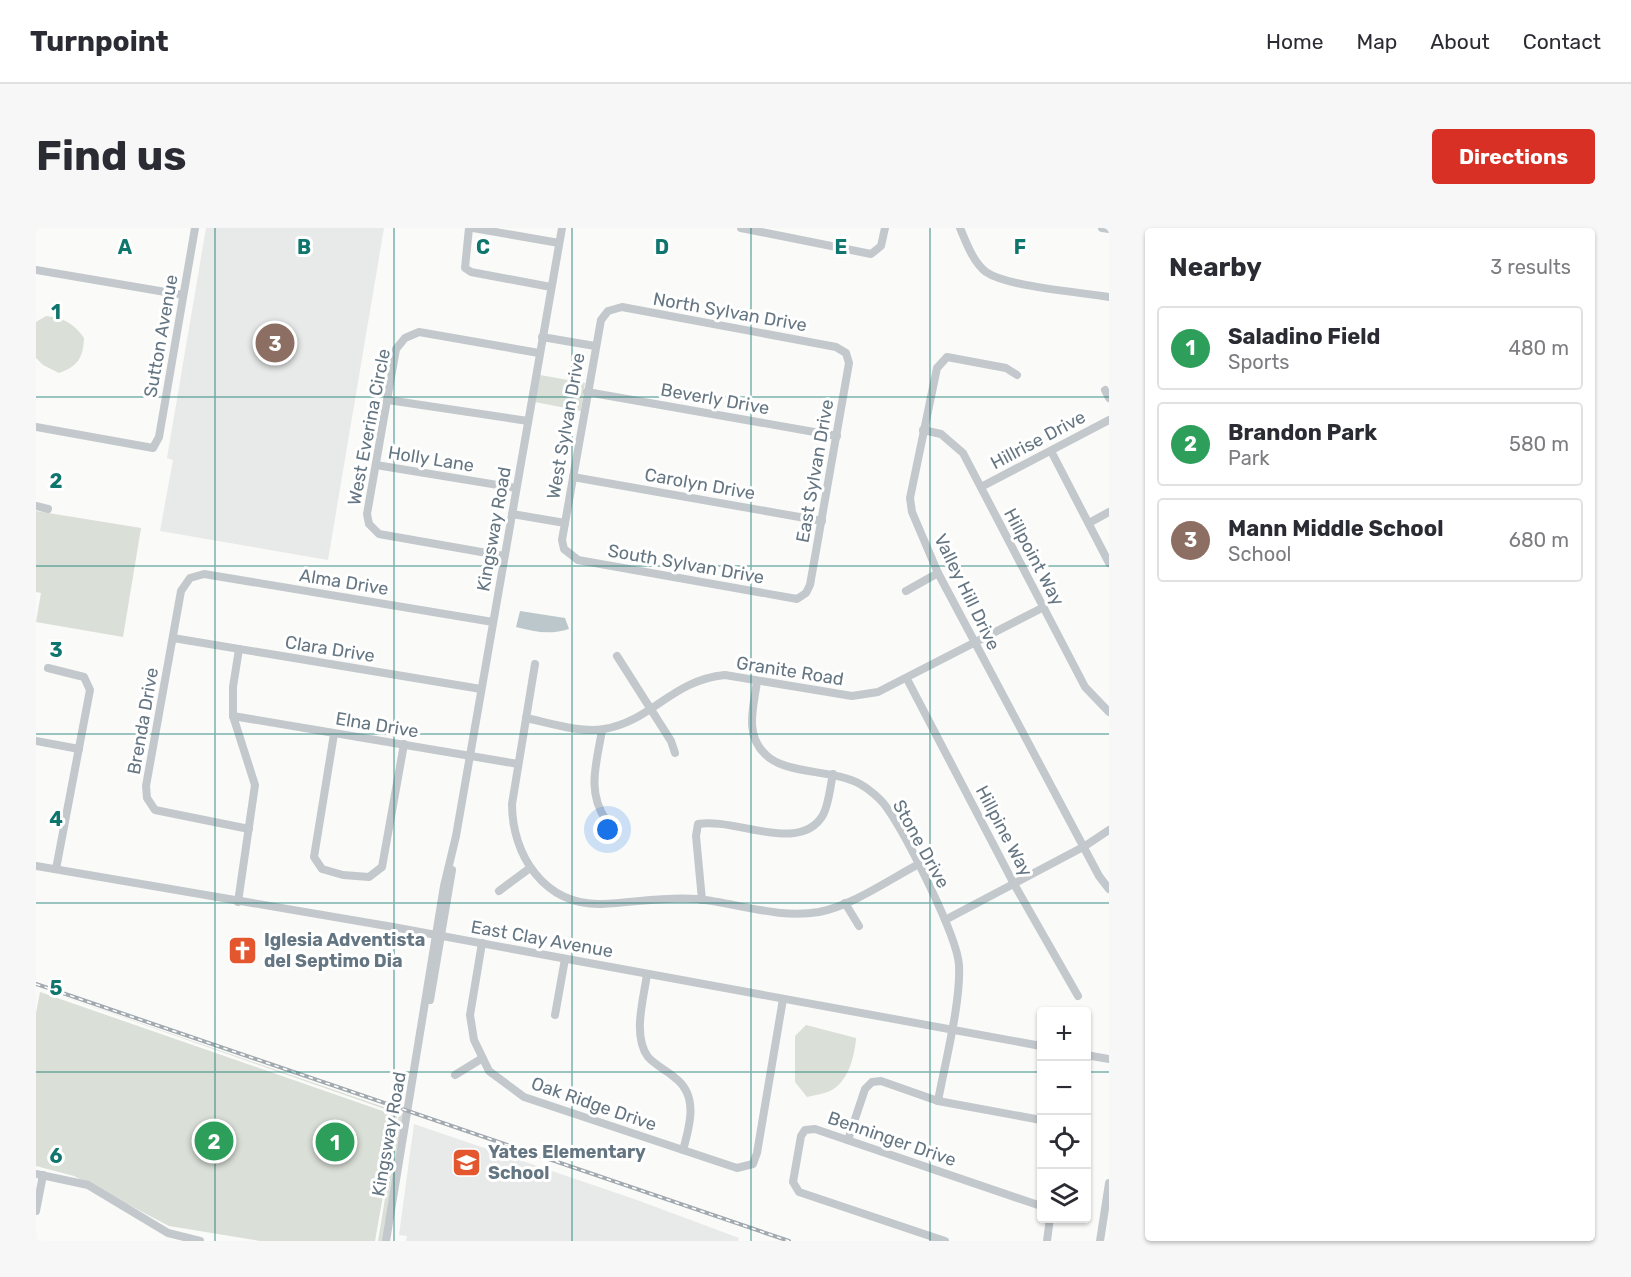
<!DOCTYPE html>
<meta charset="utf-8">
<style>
body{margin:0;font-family:Rubik,sans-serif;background:#f7f7f7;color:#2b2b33}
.controls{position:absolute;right:18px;bottom:18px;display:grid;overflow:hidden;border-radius:6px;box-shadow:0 2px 4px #0004}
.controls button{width:54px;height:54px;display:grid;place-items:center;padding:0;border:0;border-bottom:2px solid #e1e1e2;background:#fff;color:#2b2b33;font:30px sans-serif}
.you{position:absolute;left:572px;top:602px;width:21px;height:21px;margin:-15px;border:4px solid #fff;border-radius:50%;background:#1a73e8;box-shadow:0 0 0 9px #1a73e833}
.badge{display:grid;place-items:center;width:39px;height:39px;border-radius:50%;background:#d93025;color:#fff;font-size:20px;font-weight:700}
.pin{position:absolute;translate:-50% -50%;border:3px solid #fff;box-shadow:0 2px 6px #0006}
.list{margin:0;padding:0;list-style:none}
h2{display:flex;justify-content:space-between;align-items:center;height:78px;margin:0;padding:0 24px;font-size:26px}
h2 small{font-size:20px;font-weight:400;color:#7c7c81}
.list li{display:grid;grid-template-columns:39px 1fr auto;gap:18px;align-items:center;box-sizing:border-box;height:84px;margin:0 12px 12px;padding:0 12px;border:2px solid #e1e1e2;border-radius:6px}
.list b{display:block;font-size:22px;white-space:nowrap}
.list p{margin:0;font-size:20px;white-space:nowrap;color:#7c7c81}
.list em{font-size:20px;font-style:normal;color:#7c7c81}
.icon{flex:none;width:33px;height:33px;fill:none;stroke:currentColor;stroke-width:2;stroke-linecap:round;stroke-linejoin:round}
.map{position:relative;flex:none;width:1073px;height:1013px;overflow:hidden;border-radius:6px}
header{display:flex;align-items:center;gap:36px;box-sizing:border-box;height:84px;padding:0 30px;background:#fff;border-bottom:2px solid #e1e1e2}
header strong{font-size:28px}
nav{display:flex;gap:33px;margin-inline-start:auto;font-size:21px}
.intro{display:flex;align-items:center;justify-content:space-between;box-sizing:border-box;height:144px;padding:0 36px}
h1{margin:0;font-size:42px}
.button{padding:15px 27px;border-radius:6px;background:#d93025;color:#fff;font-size:21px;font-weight:700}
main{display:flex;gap:36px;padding:0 36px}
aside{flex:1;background:#fff;border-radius:6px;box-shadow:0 2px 4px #0004}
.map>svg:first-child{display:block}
</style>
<header>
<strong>Turnpoint</strong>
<nav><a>Home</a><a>Map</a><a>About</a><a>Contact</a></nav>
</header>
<div class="intro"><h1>Find us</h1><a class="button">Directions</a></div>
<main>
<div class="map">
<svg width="1073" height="1013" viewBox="0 0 1073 1013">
<rect width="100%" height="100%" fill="#fafaf8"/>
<!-- built -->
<g fill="#e8e9e9">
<polygon points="170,0 348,0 292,332 124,303 137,232 131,230"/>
<polygon points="378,896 601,972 703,1010 702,1013 370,1013 371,1008 363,1007"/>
</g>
<!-- green -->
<g fill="#dadfd7">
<path d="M10 88C28 90 37 95 48 110 47 130 42 138 23 145L7 137 0 130V94Z"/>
<polygon points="504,147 549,155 545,183 499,174"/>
<polygon points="0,283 105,300 87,409 0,394 5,365 0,364"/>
<polygon points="6,761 368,886 347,1013 342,1013 363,886"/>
<polygon points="4,764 361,888 339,1013 224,1013 133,998 38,948 0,938 0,785"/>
<path d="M770 797 820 810C819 827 812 855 794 863 787 866 778 867 771 869L759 854V808Z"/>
</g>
<!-- water -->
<path fill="#bbc7cb" d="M484 383 529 390 533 401C514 407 499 404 480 399Z"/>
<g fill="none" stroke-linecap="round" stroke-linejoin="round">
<!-- minor -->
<g stroke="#c3c8cc" stroke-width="8">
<polyline points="433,0 429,40 435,44 515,59"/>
<polyline points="437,0 523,15"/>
<polyline points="705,0 835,26 845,18 849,0"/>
<path d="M924 0C930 14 937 34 950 44 972 59 1044 64 1073 69"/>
<polyline points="1066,0 1073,1"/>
<polyline points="0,42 147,67"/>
<polygon points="586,79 800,119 810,125 813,135 774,357 770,365 761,371 542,332 528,321 526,312 565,92 572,83"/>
<polyline points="506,109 559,118"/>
<polyline points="981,147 970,140 911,129 901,140 874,270 876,284 902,345 1063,648 1073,661"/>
<polyline points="1069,162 1073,170"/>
<polyline points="551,164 801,208"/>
<polyline points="352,172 492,193"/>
<polyline points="0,199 117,220 123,209 159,0"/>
<polyline points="887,202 905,206 927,225 1049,459 1073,484"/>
<polyline points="1015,223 1073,335"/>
<polyline points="340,237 480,260"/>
<polyline points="537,249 786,293"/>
<polyline points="945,259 1073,192"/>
<polyline points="0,278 12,281"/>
<polyline points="476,286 529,295"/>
<polyline points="1053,295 1073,284"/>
<polyline points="468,328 343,306 333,296 331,286 360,121 369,110 383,104 503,125"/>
<polyline points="870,363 902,345"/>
<polyline points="137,410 445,461"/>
<polyline points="581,428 635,513 639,525"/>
<path d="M499 436 476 576C476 627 508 677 565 676 598 675 628 668 661 671 701 675 742 691 783 684 817 677 851 653 881 637"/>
<polyline points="12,440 48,449 54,462 20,641"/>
<polyline points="871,451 978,656 1042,768"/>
<path d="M721 453C718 478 708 506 729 526 749 547 797 541 824 556 833 561 845 571 851 580 870 607 921 707 923 737 925 774 909 835 902 873"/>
<polyline points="197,488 482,536"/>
<path d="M490 490C514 495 544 505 568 501 616 493 636 452 689 447L816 468 842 464 1008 379"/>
<path d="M566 502C561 534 550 563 570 592"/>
<polyline points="298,506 278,629 286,641 307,647 333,649 346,639 368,516"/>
<polyline points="0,513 43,521"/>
<polyline points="213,601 119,582 111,570 110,558 145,363 154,350 168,346 457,394"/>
<polyline points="0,638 357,699 1005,818"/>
<polyline points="463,663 494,640"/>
<path d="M666 672 660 608 662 596C698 589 764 627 787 587 793 576 794 559 797 546"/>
<polyline points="202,674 219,557 197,488 197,459 203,421"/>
<polyline points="809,675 823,698"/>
<polyline points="909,692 1049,618 1073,602"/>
<polyline points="446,715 434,787 438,812 453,843 488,869 701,940 717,936 721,925 747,771"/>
<path d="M611 746C608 770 596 807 612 829 618 836 631 843 638 849 663 867 654 897 647 922"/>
<polyline points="394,772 416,642"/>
<polyline points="519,787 529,731"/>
<polyline points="1050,827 1073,831"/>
<polyline points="419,847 445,831"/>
<polyline points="812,912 829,861 836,854 845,853 902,873 1005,892"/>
<polyline points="0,946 52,957 132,1005 164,1013"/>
<polyline points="0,983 7,947"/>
<polyline points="350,1013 408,658 420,608 526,0"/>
<polyline points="909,1013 763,964 757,954 765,908 769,902 779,901 1005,978"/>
<polyline points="1011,1013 1014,990"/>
<polyline points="1064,1013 1073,955"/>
</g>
<defs>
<polyline id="rail" points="0,756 753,1013"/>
</defs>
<!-- rail casing -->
<use href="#rail" stroke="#a2aab0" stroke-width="4"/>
<!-- rail -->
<use href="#rail" stroke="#fff" stroke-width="1.5" stroke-dasharray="4.5" stroke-linecap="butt"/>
</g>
<!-- grid -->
<path fill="none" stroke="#0f766e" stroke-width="1.5" stroke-opacity="0.55" d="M179 0V1013M358 0V1013M536 0V1013M715 0V1013M894 0V1013M0 169H1073M0 338H1073M0 506H1073M0 675H1073M0 844H1005M1050 844H1073"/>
<!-- icons -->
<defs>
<symbol id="church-square" viewBox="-11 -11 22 22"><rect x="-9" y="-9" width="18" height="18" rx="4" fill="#e4572e" stroke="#fff"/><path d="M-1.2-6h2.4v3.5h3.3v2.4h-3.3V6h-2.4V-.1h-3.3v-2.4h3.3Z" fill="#fff"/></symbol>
<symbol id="school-square" viewBox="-11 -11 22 22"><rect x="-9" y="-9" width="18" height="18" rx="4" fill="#e4572e" stroke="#fff"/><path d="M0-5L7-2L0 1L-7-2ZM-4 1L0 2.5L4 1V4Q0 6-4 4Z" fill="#fff"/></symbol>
</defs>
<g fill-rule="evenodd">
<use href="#church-square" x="190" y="706" width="33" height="33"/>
<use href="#school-square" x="414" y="918" width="33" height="33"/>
</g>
<g text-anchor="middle" stroke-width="6" stroke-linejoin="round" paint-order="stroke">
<!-- street labels -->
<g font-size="18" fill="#657683" stroke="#fff">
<text transform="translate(694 84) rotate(10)" y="6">North Sylvan Drive</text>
<text transform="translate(125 108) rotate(-80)" y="6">Sutton Avenue</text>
<text transform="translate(679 171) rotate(10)" y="6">Beverly Drive</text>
<text transform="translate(530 198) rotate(-80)" y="6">West Sylvan Drive</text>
<text transform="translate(333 199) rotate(-79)" y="6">West Everina Circle</text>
<text transform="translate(1002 212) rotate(-28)" y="6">Hillrise Drive</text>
<text transform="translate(395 231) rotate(9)" y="6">Holly Lane</text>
<text transform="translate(779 243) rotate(-80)" y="6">East Sylvan Drive</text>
<text transform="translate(664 256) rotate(10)" y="6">Carolyn Drive</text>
<text transform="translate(458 301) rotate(-80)" y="6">Kingsway Road</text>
<text transform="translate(998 329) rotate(62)" y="6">Hillpoint Way</text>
<text transform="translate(650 336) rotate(10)" y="6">South Sylvan Drive</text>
<text transform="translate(308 354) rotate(9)" y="6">Alma Drive</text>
<text transform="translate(931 364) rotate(64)" y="6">Valley Hill Drive</text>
<text transform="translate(294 421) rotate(9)" y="6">Clara Drive</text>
<text transform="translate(754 443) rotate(9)" y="6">Granite Road</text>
<text transform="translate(107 493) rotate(-80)" y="6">Brenda Drive</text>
<text transform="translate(341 497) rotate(9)" y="6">Elna Drive</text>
<text transform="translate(968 603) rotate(62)" y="6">Hillpine Way</text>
<text transform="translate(885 616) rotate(61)" y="6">Stone Drive</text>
<text transform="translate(506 711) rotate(10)" y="6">East Clay Avenue</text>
<text transform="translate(558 876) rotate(19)" y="6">Oak Ridge Drive</text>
<text transform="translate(353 906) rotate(-80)" y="6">Kingsway Road</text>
<text transform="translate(856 911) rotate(19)" y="6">Benninger Drive</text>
</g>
<!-- poi labels -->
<g font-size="18" font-weight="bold" fill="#657683" stroke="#fff" text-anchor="start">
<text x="228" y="718">Iglesia Adventista<tspan x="228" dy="21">del Septimo Dia</tspan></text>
<text x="452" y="930">Yates Elementary<tspan x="452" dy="21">School</tspan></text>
</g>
</g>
<g font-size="20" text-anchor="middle" font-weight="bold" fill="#0f766e" stroke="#fff" stroke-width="6" stroke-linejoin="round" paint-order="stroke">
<text x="89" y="26">A</text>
<text x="268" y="26">B</text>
<text x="447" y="26">C</text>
<text x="626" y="26">D</text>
<text x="805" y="26">E</text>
<text x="984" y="26">F</text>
<text x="20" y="91">1</text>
<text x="20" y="260">2</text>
<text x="20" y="429">3</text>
<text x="20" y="598">4</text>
<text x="20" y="767">5</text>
<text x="20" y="935">6</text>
</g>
</svg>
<div class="controls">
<button>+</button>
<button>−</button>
<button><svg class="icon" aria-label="locate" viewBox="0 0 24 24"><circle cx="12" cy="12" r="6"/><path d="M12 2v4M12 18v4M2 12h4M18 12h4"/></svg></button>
<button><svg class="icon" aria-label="layers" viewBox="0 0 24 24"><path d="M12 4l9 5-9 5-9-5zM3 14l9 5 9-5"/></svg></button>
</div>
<div class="you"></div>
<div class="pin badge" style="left:299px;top:914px;background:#2e9e5b">1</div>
<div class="pin badge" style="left:178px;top:913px;background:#2e9e5b">2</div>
<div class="pin badge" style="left:239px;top:115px;background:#8d6e63">3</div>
</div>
<aside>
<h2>Nearby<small>3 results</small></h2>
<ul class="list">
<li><span class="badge" style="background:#2e9e5b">1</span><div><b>Saladino Field</b><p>Sports</p></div><em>480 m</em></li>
<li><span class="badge" style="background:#2e9e5b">2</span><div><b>Brandon Park</b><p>Park</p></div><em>580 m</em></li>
<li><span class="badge" style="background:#8d6e63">3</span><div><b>Mann Middle School</b><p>School</p></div><em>680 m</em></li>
</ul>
</aside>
</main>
